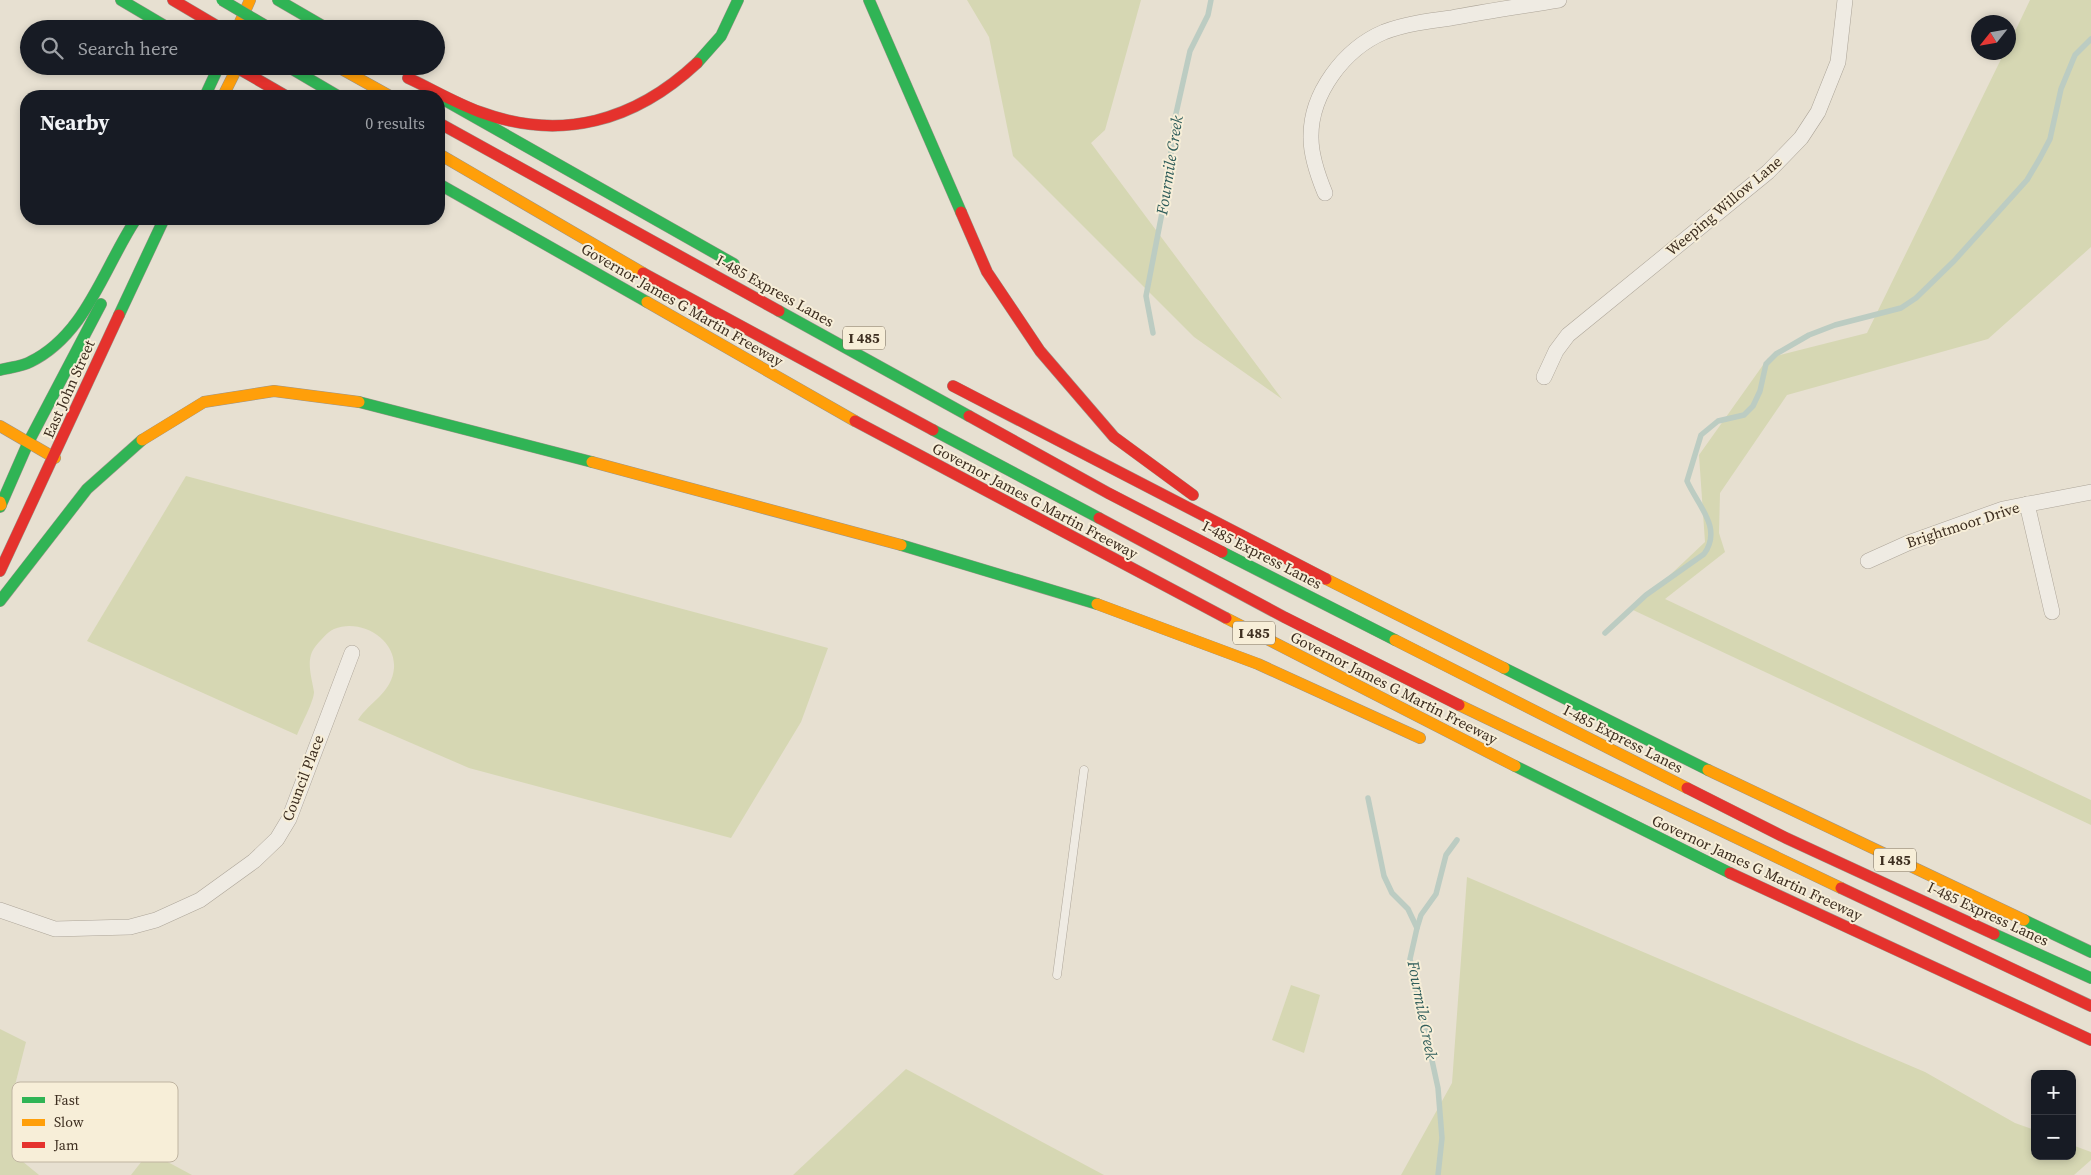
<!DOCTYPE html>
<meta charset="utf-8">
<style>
body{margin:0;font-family:"Source Serif 4",serif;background:#20242c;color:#f1f3f6}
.controls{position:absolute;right:15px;bottom:15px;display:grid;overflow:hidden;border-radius:10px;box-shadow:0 2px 8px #0003}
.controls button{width:45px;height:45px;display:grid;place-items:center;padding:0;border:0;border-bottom:1px solid #363941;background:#171b24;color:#f1f3f6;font:25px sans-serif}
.compass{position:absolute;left:1971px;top:15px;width:45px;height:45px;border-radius:50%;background:#171b24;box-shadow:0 2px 8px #0003;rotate:239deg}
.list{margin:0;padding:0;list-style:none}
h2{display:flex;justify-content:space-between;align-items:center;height:65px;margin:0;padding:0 20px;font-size:21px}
h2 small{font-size:16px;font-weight:400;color:#9ea1a6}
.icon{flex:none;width:28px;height:28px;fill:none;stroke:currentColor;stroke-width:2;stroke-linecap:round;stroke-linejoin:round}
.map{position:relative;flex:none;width:2091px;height:1175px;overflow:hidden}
.search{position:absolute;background:#171b24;box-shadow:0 2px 8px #0003;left:20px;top:20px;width:425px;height:55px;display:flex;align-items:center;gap:12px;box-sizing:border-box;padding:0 18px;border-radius:28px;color:#9ea1a6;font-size:19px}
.panel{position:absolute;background:#171b24;box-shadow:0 2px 8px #0003;left:20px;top:90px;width:425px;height:135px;border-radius:20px}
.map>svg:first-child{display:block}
</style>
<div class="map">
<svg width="2091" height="1175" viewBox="0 0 2091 1175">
<rect width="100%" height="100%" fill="#e7e0d1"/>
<!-- green -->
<g fill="#d6d7b3">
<polygon points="967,0 1141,0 1105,130 1091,143 1282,399 1194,337 1013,156 989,37"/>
<polygon points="2030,0 2091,0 2091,247 1988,339 1787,395 1720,493 1719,533 1725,552 1665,599 2091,800 2091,825 1633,610 1705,542 1699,455 1768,358 1867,333 2004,53 2008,52 2009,44"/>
<path d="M186 476 828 648 801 722 731 838 469 768 358 720C369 702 392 693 394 668 396 638 360 618 334 629 328 631 319 642 315 647 305 660 312 678 314 692 314 701 301 725 297 735L87 641Z"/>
<polygon points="1467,877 1925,1072 2015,1123 2035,1130 2035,1156 2072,1156 2072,1145 2091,1152 2091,1160 2074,1175 1401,1175 1452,1083"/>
<polygon points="1291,985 1320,995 1304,1053 1272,1040"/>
<polygon points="0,1029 26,1042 13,1093 22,1161 39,1175 0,1175"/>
<polygon points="906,1069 1104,1175 793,1175"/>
<polygon points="149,1152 192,1175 131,1175"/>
</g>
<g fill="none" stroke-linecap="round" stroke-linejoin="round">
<!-- stream -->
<g stroke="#bcccc2" stroke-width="5.5">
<polyline points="1153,333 1146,296 1167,187 1175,118 1190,51 1208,15 1211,0"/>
<path d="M1605 633 1646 595 1704 554C1723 528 1698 506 1687 481L1701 435 1718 421 1744 415 1753 406 1760 391 1766 364 1776 354 1809 335 1835 325 1901 308 1916 298 1954 261 2027 180 2040 158 2050 139 2061 89 2075 55 2091 39"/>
<polyline points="1368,798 1384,876 1392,893 1408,909 1417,928 1410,959 1438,1088 1442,1138 1438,1175"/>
<polyline points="1417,928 1421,915 1436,894 1446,855 1457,840"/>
</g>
<defs>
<polyline id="lane" points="1057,975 1084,770"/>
<g id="street">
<path d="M1325 193C1318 176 1311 157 1311 138 1310 94 1344 49 1384 32 1405 24 1428 21 1451 18 1487 11 1523 6 1559 0"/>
<polyline points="1544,377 1556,351 1568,335 1768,172 1801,138 1818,112 1838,62 1845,0"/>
<polyline points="2027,504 2052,612"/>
<polyline points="1868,561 1908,543 2003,509 2091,492"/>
<polyline points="0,910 55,929 130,927 156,920 200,900 254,861 277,839 289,819 352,653"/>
</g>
<g id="fast">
<polyline points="121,0 170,29"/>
<polyline points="278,0 328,29"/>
<polyline points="869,0 961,212"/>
<polyline points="697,63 721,36 738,0"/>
<polyline points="287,66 338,96"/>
<polyline points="205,96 219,66"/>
<polyline points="439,97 734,264"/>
<polyline points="439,184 647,302"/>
<polyline points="779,311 969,416"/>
<polyline points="119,315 164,219"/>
<path d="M0 370C10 367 21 367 30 362 86 335 104 267 136 219"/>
<polyline points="359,402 592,462"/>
<polyline points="933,430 1099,518"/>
<polyline points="0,507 28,443 101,304"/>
<polyline points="901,545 1097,604"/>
<polyline points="1222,552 1395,640"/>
<polyline points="0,601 87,489 142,440"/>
<polyline points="1504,668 1708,770"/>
<polyline points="1515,766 1730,873"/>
<polyline points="2024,920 2091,952"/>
<polyline points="1994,934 2091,978"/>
</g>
<g id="slow">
<polyline points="237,29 250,0"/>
<polyline points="336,66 390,96"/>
<polyline points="223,96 238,66"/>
<polyline points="439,154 643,273"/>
<polyline points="647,302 855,421"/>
<polyline points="0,426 55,458"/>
<polyline points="142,440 204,402 274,391 359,402"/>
<polyline points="592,462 901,545"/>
<polyline points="0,502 1,505"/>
<polyline points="1326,579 1504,668"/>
<polyline points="1097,604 1258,664 1420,738"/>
<polyline points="1226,618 1515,766"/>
<polyline points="1395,640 1687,788"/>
<polyline points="1459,705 1841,888"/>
<polyline points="1708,770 2024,920"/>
</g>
<g id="jam">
<polyline points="173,0 222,29"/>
<path d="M408 78C432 89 455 103 480 112 561 142 635 121 697 63"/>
<polyline points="439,123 779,311"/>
<polyline points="961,212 987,272 1040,351 1114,437 1193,495"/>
<polyline points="643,273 933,430"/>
<polyline points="953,386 1326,579"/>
<polyline points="969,416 1108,493 1222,552"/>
<polyline points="855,421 1226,618"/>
<polyline points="1099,518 1284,617 1459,705"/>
<polyline points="0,571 119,315"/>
<polyline points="1687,788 1786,838 1994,934"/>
<polyline points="1730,873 2091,1040"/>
<polyline points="1841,888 2091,1006"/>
</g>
</defs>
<!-- lane casing -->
<use href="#lane" stroke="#ada599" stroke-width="9"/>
<!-- street casing -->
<use href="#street" stroke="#ada599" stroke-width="16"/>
<!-- fast casing -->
<use href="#fast" stroke="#9c958a" stroke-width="12"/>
<!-- slow casing -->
<use href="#slow" stroke="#9c958a" stroke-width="12"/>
<!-- jam casing -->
<use href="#jam" stroke="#9c958a" stroke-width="12"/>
<!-- lane -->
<use href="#lane" stroke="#efebe3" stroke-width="8"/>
<!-- street -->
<use href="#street" stroke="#efebe3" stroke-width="15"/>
<!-- fast -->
<use href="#fast" stroke="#30b455" stroke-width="11"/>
<!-- slow -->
<use href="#slow" stroke="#ff9f0a" stroke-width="11"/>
<!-- jam -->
<use href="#jam" stroke="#e5322d" stroke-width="11"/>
<defs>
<polyline id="fast-bridge" points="222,0 271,29"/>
<polyline id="jam-bridge" points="234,66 286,96"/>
</defs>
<!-- fast-bridge casing -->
<use href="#fast-bridge" stroke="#928b80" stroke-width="12" stroke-linecap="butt"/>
<!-- jam-bridge casing -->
<use href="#jam-bridge" stroke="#928b80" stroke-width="12" stroke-linecap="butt"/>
<!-- fast-bridge -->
<use href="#fast-bridge" stroke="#30b455" stroke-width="11"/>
<!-- jam-bridge -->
<use href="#jam-bridge" stroke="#e5322d" stroke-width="11"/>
</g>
<g text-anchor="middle" stroke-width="4" stroke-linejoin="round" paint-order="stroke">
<!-- shield labels -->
<g fill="#f7eed8" stroke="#756857" stroke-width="1">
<rect x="843" y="326.5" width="42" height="23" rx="4"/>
<rect x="1233" y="621.5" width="42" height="23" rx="4"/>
<rect x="1874" y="848.5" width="42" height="23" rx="4"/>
</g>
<g font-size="14" font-weight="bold" fill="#3d2e20">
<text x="864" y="343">I 485</text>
<text x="1254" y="638">I 485</text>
<text x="1895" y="865">I 485</text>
</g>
<!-- street labels -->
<g font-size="15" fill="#3d2e20" stroke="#f7eed8">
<text transform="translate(1724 206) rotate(-40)" y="5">Weeping Willow Lane</text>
<text transform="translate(775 291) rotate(29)" y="5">I-485 Express Lanes</text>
<text transform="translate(682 305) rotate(30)" y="5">Governor James G Martin Freeway</text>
<text transform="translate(69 389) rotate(-66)" y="5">East John Street</text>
<text transform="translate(1035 501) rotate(28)" y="5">Governor James G Martin Freeway</text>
<text transform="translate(1963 525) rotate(-18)" y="5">Brightmoor Drive</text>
<text transform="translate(1262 555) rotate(27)" y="5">I-485 Express Lanes</text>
<text transform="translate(1394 688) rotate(27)" y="5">Governor James G Martin Freeway</text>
<text transform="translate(1623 739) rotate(27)" y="5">I-485 Express Lanes</text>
<text transform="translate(303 778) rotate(-69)" y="5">Council Place</text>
<text transform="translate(1757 868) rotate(25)" y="5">Governor James G Martin Freeway</text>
<text transform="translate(1988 914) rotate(25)" y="5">I-485 Express Lanes</text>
</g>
<!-- water labels -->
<g font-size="16" font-style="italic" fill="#2f5d5a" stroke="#f7eed8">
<text transform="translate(1169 165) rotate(-81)" y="6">Fourmile Creek</text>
<text transform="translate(1423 1010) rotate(79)" y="6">Fourmile Creek</text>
</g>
</g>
<!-- legend -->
<rect x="12" y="1082" width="166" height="80" rx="8" fill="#f7eed8" stroke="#bfb4a1" stroke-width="1"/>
<rect x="22" y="1097" width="23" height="6" fill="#30b455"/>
<rect x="22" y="1119" width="23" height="7" fill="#ff9f0a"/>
<rect x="22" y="1142" width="23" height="6" fill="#e5322d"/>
<g font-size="14" fill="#3d2e20">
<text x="54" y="1105">Fast</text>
<text x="54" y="1127">Slow</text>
<text x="54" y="1150">Jam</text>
</g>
</svg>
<div class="controls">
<button>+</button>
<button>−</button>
</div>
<svg class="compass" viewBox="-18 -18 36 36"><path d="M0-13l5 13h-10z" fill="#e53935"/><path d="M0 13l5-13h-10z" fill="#9ea1a6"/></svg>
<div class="search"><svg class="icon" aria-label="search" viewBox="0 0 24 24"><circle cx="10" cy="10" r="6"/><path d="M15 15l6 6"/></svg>Search here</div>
<section class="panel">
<h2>Nearby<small>0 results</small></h2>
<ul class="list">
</ul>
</section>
</div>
